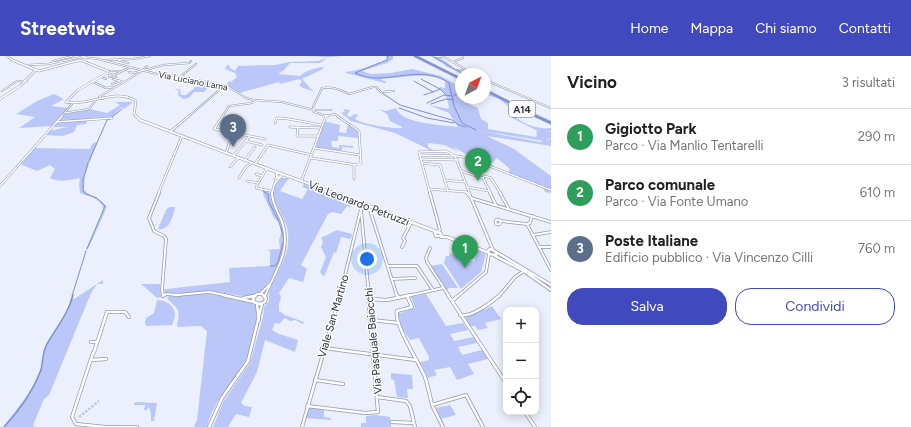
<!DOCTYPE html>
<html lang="it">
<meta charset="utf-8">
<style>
body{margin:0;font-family:Figtree,sans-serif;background:#f6f6f6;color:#202124}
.controls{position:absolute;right:12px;bottom:12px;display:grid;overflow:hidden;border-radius:8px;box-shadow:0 2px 10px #0003}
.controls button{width:36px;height:36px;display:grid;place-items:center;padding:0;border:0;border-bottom:1px solid #e0e0e0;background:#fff;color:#202124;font:20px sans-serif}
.compass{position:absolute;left:455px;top:12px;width:36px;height:36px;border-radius:50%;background:#fff;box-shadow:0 2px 10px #0003;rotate:41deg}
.you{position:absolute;left:367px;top:203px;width:14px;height:14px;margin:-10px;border:3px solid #fff;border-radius:50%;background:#1a73e8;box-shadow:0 0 0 6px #1a73e833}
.badge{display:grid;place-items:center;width:26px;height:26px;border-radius:50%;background:#404abe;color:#fff;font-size:13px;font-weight:700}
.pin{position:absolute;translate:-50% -33px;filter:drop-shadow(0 1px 2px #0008)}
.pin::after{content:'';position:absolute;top:21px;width:14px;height:12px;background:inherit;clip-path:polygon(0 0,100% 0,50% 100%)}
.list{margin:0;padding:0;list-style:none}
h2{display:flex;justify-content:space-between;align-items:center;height:52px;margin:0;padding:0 16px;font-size:17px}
h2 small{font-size:13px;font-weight:400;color:#757577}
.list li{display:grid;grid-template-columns:26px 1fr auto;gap:12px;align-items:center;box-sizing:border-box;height:56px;padding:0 16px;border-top:1px solid #e0e0e0}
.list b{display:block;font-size:15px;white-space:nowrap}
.list p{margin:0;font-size:13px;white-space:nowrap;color:#757577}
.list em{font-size:13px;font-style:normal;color:#757577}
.actions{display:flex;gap:8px;padding:12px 16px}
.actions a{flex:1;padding:9px 0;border:1px solid #404abe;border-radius:16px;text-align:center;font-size:14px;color:#404abe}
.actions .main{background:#404abe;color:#fff}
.icon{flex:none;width:22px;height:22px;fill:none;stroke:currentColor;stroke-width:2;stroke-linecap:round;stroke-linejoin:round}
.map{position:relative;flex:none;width:551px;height:371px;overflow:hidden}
header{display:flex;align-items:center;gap:24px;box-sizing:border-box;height:56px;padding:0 20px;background:#404abe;color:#fff}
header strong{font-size:19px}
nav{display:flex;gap:22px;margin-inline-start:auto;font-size:14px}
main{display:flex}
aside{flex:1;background:#fff}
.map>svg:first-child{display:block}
</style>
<header>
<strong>Streetwise</strong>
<nav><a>Home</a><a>Mappa</a><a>Chi siamo</a><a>Contatti</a></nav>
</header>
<main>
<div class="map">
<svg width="551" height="371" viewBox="0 0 551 371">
<rect width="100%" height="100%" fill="#ecf0fc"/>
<!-- green -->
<g fill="#bac7f8">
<path d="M305 0H341L328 1 320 7H290L284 14 278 18 300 20C305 15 314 12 323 11V13L302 23 313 35 303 32 299 29 302 26 300 23 280 28 279 26 239 37 225 29 230 25 231 26 237 21 235 17 225 13 227 9H229L230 12 235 15 238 10 275 9 290 6 318 5 329 1Z"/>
<path d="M386 0H393V3L387 7 362 15 371 18 391 17 412 13 441 20 457 29 461 30V42H482L469 48 478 52 481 63 488 67V73L536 81 537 78 536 76 538 75 512 62 508 57V50L499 43 487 39 485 40V35C496 40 512 45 512 58 522 68 539 74 551 72V75L548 76H551V82L544 85 476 74 540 86 551 83V90L487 80 514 93 551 120V137L545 136 543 132 508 116 510 113 497 102 490 109 472 102 454 91H453L459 96 445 89 428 87V91L433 94H430L395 77 351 65 341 57 345 56 343 53 350 54 347 59 349 61 355 58 358 59 355 63C361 68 393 73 402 72V71L390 65 387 58 379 53 386 55 396 52C401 68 443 69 458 71L449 57 429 49 449 53C448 45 447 37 439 33L440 31 445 32V25C425 15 402 22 380 23L387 26 385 27 346 17 345 16C357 15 372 9 384 5L387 3Z"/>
<path d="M430 0C442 0 446 6 455 13H464L473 18C462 18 455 15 445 10L444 8Z"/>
<polygon points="193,24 213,27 204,36 194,36 189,42 183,43 178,39 179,35 174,32 181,34 180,36 181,39 186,39 197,30 190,28"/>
<polygon points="54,38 64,43 51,50 68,52 65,58 90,53 107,57 120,49 115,46 133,46 124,53 122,51 111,62 88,63 86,68 77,69 74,76 63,80 45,79 49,75 68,71 52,71 56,66 52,70 19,72 35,61 16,58 37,45"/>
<polygon points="324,65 340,69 339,76 346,77 348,69 358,75 358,82 338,80 338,85 331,85 332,91 339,92 339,89 353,90 353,92 342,91 342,95 316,91"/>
<path d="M96 86H97L85 119 84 134C90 141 100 141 107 151L89 191 87 193H86L103 154C103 143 88 140 80 137L79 129 80 122C70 124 59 127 50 122L55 113 50 109 37 115 20 108 34 92 90 93 92 88Z"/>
<path d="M281 122H289L280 135 302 143 308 133 302 131 304 128 353 147 351 151 347 150 341 158 333 156 328 158 301 209 307 213 303 226 289 222 279 237 281 241 279 248V255L285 259 304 266 303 268 295 264 290 265 285 262 279 268 275 267 272 274 279 278 298 284 295 296 265 284 257 316 241 347 245 350 252 351 249 361 236 358 228 371H213L223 346 250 307 263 261 264 251 269 245C269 242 268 239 269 236 276 216 290 201 288 178 287 158 262 140 281 122Z"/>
<path d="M264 133 270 137C270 148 278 155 281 165 283 170 284 175 284 180 286 191 281 203 277 212 259 248 248 241 214 235 199 233 180 242 165 236L164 234 166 233 230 226 229 212 270 210V195L266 194 280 193 279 184 281 177 280 167 274 162 263 138Z"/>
<path d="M169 151H175C173 161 169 175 158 173L166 154Z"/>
<polygon points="337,174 352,178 351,183 341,181 336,197 334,196 324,221 320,216 326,201 321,191 323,186 321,182"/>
<polygon points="478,195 486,198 481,216 461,233 444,207 446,200 449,200 450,197 474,206"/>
<polygon points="442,208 458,232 449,232 447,234 431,210"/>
<path d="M103 224V228H97L91 237 49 339 44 343 33 369 35 371H3C16 354 32 336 40 315 43 306 42 297 46 288 54 274 71 260 70 243H74Z"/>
<polygon points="141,228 160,228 161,241 157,242"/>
<path d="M204 237 251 246 256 249C258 267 253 294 243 309 230 330 213 346 207 371H194L197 364 207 275 201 270 178 271 177 269C181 251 177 254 167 242L169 240Z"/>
<polygon points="426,238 446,270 463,267 468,274 450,278 454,285 474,281 477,287 458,291 462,299 482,294 488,303 468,308 474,318 457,324 450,311 434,314 437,319 428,322 420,306 429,304 429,301 419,282 410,284 402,272 398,258 415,252 411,241"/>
<path d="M157 244C173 245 179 256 172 269L146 270 145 266 146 262 154 257Z"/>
<polygon points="492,250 501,263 485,267 488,272 478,274 475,270 470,270 465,262"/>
<polygon points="391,317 412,319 413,333 407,333 408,342 397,341 394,324 391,323"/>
<polygon points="135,346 157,347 154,365 151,365 151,358 149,351 147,354 144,354 145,349 134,349"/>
<polygon points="450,349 456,359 441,363 436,352"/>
<polygon points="309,351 324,353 324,361 331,362 331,364 305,362"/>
<polygon points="376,359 390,361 391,371 361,371 361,367 366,367 366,360"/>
</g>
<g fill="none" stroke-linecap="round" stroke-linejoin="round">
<!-- stream-far1 -->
<g stroke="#808fcd" stroke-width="1">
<path d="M388 0 387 4 355 17C362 20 369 22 376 22 401 22 427 11 449 27L454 50 462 67 476 74"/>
<polyline points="434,1 463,18"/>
<polyline points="421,23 440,33"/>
<polyline points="414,25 433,36 440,33 446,39"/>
<polyline points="382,37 400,49 452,64 459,69 466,71"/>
<polyline points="424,39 433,36"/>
<polyline points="454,40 461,34"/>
<polyline points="427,47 444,39 452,40"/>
<polyline points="431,48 446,43 454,44"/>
<polyline points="399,52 427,62 454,67"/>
<polyline points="112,61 122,53"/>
<polyline points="89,105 107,64 110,63"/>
<polyline points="84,121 88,107"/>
<polyline points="83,122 83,135 86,138 97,142 105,150 87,193"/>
<polyline points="263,135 268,138 269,146 279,166 284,183 278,206 275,210 270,210"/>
<polyline points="72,240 86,195"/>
</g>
<!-- stream -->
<path stroke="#808fcd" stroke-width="1.5" d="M4 371C19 355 33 335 41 314 43 306 42 299 46 290 55 273 68 259 73 239"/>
<!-- street-tunnel -->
<polyline stroke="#c6c9d4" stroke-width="2.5" stroke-dasharray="2.5 1.5" stroke-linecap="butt" points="79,361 99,345"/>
<defs>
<g id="street-far3">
<polyline points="433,0 444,1 474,18"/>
<polyline points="105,4 133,3 150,0"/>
<polyline points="118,4 128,7"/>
<polyline points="453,6 463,2 463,0"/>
<polyline points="53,7 53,5 73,0"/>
<polyline points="27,9 48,8 82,1 98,3 157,18 176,20 227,30 246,42 253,44 282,46 314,54"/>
<polyline points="110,15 120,15"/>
<polyline points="129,16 133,17 164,9 189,7 191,5"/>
<polyline points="107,17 114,19 131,11"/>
<polyline points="101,21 106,23"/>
<polyline points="109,21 116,21 114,20"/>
<polyline points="180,21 196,8"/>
<polyline points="113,23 124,26"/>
<polyline points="485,24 551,52"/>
<polyline points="93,26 106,32 114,31"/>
<polyline points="112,28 120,25"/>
<polyline points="2,35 17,25 27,25"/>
<polyline points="103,43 99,41 139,17 147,10"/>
<polyline points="314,54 331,54"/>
<polyline points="65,57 89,53 96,44"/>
<polyline points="61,61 72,48"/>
<polyline points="188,61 225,29"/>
<polyline points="222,61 229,50 252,47 254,44"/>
<path d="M339 61 335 58 326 60 314 56 313 51 322 32C332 30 340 34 349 38L373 31H376L381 36 394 35"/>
</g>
<g id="street-far2">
<polyline points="223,60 214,73 265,83"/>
<polyline points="325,60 328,60"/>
<polyline points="56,66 112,62"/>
<path d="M275 67 277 62C292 62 306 67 321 69"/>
<polyline points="290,71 320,72"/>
<polyline points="298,71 297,80 318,80"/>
<polyline points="170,76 189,60"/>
<polyline points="246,85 262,89"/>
<polyline points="315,92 360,99"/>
<polyline points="226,97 233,76"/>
<polyline points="420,99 454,100"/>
<polyline points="233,100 250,80"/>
<polyline points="455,100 470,138"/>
<polyline points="456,100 469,102 551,134"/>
<polyline points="311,102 357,109 361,107 359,75 337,60"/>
<polyline points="421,103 457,104"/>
<polyline points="245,104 255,91"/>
<polyline points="422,107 440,109 448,135"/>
<polyline points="255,108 268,89 312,99"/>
<polyline points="354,109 354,123"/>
<polyline points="230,111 238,102"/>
<polyline points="461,115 483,122"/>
<polyline points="256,118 262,120"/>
<polyline points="239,122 246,111 252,107"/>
<polyline points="483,122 484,120 491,122 501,138"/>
<polyline points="483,122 491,138"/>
<polyline points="445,124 465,126"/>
<polyline points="247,125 258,127 267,112"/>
<polyline points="275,125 277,120"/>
<polyline points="301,126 326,60"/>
<polyline points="258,127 256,132 271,135"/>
<polyline points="0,130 62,60"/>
<polyline points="467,131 489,135"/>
<polyline points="429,133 466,136"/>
<polyline points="466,136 468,138"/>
<polyline points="158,138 182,80"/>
<polyline points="272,138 274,129 280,121"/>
<polyline points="430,138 419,96 446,95 455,100"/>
</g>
<g id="street-far1">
<polyline points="159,137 149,162 154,175 164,180 166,183 162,234 163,240"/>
<polyline points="430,137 440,174 437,176"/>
<polyline points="467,137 471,142 551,166"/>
<polyline points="469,137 493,194"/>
<polyline points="490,137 496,149"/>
<polyline points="500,137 509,153"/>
<polyline points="369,151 397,240"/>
<polyline points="361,154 369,240"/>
<circle cx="498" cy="166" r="2.5"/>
<polyline points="500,165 527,168 530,167 532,160"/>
<polyline points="527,168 551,214"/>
<polyline points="533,179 551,176"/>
<polyline points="402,191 405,185 403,182 411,167"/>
<polyline points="539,191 551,191"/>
<polyline points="430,192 426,202 427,206 449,240"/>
<polyline points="388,210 417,210 433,234"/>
<polyline points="392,223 415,222"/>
<polyline points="261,237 270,228"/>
<polyline points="166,238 177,239 209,236 229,240"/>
<polyline points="163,240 166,238"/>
<polyline points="255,240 257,238 262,238 264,240"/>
<path d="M265 240C274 217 291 196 283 169 280 158 272 149 272 137"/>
<polyline points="340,240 362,149"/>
<polyline points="407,240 443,232"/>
<polyline points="458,240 486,216 489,198"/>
<polyline points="499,240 515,221 524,215"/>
</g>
<g id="street">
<polyline points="163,239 165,239"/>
<polyline points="175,239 179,239"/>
<polyline points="223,239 254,246"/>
<polyline points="397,239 398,242"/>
<polyline points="448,239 506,327"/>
<path d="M407 240 412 251 397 255C393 267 420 308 425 321 428 330 430 340 432 349"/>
<polyline points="243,242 254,240"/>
<polyline points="369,243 387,244 411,239"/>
<polyline points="452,245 459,239"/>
<polyline points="254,246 259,248 265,246 266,242 263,239"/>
<polyline points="254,246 253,242 256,239"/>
<polyline points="257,249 259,264"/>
<polyline points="126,257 129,261"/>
<path d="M460 259C471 262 492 246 500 239"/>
<polyline points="371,264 399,267"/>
<polyline points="91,286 97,286"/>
<polyline points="324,292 416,304"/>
<polyline points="94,296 107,256 125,256"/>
<polyline points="93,297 72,361 76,368 105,371"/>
<polyline points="91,304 106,303"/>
<polyline points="315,324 343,328"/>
<polyline points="377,341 406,345 410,350 415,371"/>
<polyline points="307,350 365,357 378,356 368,239"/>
<polyline points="525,356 535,371"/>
<polyline points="392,366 414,367"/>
<polyline points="106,371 114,371"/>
<polyline points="116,371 137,371"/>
<polyline points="209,371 222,342 248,305 262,248"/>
<polyline points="302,371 340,239"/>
<polyline points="443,371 432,349 466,339 483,371"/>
</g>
<g id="secondary-far2">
<path d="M7 0 12 4 39 15 80 4 108 15 107 17 78 34 66 46C88 51 116 31 136 45L134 58 137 61"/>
<polyline points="82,1 85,0"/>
<polyline points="0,43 20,30 36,14"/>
</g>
<g id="secondary-far1">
<polyline points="136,60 140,64 279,117"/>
<circle cx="279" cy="119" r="2.5"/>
<polyline points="282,118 337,138"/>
</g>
<g id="secondary">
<polyline points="334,137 440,177 442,180 436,180 435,177 437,176"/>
<polyline points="441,181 447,181 487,196"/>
<polygon points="490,193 496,196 496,199 489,198 488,195"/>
<polyline points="496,196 551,229"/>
<polyline points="495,200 524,215 551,234"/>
</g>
<g id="highway-far1">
<polyline points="415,0 461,23"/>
<polyline points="485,34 538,61"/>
</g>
<polyline id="highway" points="536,60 551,67"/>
</defs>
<!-- street-far3 casing -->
<use href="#street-far3" stroke="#9399ac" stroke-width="2"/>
<!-- street-far2 casing -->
<use href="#street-far2" stroke="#9399ac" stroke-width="2.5"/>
<!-- street-far1 casing -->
<use href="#street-far1" stroke="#9399ac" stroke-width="3.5"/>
<!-- street casing -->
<use href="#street" stroke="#9399ac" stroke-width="4"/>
<!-- secondary-far2 casing -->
<use href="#secondary-far2" stroke="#9399ac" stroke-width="2.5"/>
<!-- secondary-far1 casing -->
<use href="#secondary-far1" stroke="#9399ac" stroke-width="3"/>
<!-- secondary casing -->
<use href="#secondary" stroke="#9399ac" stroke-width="4"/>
<!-- highway-far1 casing -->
<use href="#highway-far1" stroke="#d1d1d3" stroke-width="3.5"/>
<!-- highway casing -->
<use href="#highway" stroke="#d1d1d3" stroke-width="4"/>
<!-- street-far3 -->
<use href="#street-far3" stroke="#fff" stroke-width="1"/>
<!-- street-far2 -->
<use href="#street-far2" stroke="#fff" stroke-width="1.5"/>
<!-- street-far1 -->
<use href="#street-far1" stroke="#fff" stroke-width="2"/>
<!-- street -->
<use href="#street" stroke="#fff" stroke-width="2.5"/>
<!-- secondary-far2 -->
<use href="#secondary-far2" stroke="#fff" stroke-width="1.5"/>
<!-- secondary-far1 -->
<use href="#secondary-far1" stroke="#fff" stroke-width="2"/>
<!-- secondary -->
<use href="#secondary" stroke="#fff" stroke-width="2.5"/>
<!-- highway-far1 -->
<use href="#highway-far1" stroke="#8191d5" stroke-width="2.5"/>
<!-- highway -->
<use href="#highway" stroke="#8191d5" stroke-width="3"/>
</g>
<g text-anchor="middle" stroke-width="3" stroke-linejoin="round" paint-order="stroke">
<!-- far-street labels -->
<g font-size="9" fill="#2c2e36" stroke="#fdfdfd">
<text transform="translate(193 25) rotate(11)" y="3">Via Luciano Lama</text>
</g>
<!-- shield labels -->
<rect fill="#fdfdfd" stroke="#6b6c72" stroke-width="1" x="509" y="45" width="26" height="16" rx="3"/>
<g font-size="10" font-weight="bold" fill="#2c2e36">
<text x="522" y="57">A14</text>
</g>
<!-- street labels -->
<g font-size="11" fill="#2c2e36" stroke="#fdfdfd">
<text transform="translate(359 147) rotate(21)" y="4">Via Leonardo Petruzzi</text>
<text transform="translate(333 260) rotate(-74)" y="4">Viale San Martino</text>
<text transform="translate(373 285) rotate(-95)" y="4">Via Pasquale Baiocchi</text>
</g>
</g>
</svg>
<div class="controls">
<button>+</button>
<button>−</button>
<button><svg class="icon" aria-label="locate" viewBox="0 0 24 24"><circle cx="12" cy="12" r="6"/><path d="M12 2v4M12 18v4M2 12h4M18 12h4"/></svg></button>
</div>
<svg class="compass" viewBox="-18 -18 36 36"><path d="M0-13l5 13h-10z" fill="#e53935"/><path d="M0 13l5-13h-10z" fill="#757577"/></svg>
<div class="you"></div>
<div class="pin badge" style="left:465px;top:212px;background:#2e9e5b">1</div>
<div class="pin badge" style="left:478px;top:125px;background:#2e9e5b">2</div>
<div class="pin badge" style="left:233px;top:91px;background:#5c6f8a">3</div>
</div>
<aside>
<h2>Vicino<small>3 risultati</small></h2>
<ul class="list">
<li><span class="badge" style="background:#2e9e5b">1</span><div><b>Gigiotto Park</b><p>Parco · Via Manlio Tentarelli</p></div><em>290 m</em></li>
<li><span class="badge" style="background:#2e9e5b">2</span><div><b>Parco comunale</b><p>Parco · Via Fonte Umano</p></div><em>610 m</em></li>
<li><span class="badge" style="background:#5c6f8a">3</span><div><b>Poste Italiane</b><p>Edificio pubblico · Via Vincenzo Cilli</p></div><em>760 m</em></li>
</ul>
<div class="actions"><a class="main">Salva</a><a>Condividi</a></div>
</aside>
</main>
